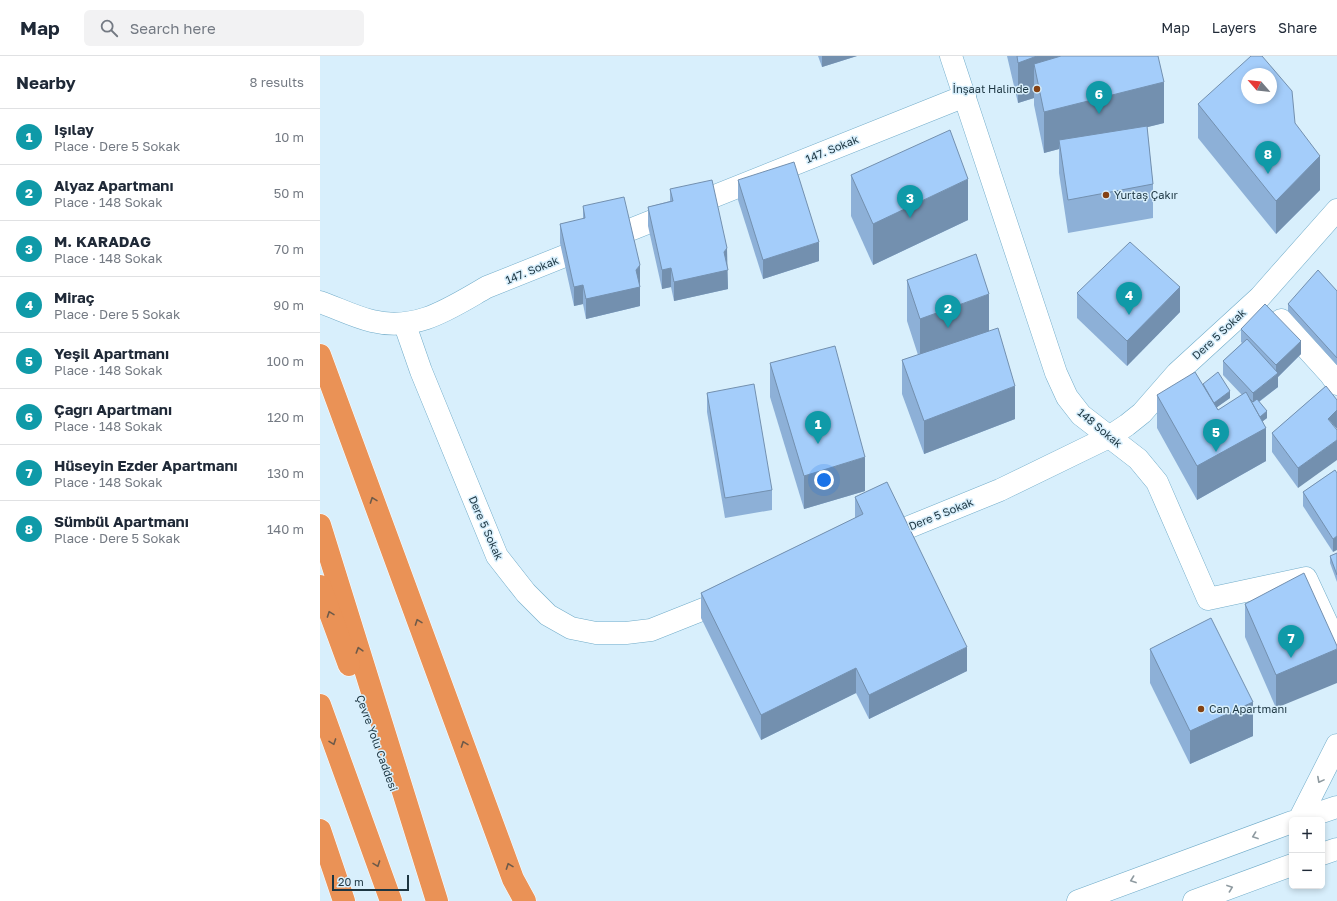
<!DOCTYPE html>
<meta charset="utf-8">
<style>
body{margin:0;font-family:"Golos Text",sans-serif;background:#f2f2f3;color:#1f2937}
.controls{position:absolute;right:12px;bottom:12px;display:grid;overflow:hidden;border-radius:6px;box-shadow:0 2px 6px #0003}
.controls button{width:36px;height:36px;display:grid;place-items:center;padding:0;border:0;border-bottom:1px solid #e0e1e3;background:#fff;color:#1f2937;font:20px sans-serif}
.compass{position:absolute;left:921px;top:12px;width:36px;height:36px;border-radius:50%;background:#fff;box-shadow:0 2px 6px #0003;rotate:298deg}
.scale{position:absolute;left:12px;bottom:10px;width:77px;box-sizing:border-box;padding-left:4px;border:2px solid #1c3541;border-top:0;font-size:11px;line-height:14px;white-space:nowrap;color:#1c3541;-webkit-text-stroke:3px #d8effc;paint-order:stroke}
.you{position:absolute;left:504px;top:424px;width:14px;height:14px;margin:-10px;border:3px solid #fff;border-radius:50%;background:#1a73e8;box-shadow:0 0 0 6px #1a73e833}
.badge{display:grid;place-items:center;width:26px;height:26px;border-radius:50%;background:#1a73e8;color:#fff;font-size:13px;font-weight:700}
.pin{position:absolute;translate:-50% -33px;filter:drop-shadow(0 1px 2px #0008)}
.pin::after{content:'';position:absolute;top:21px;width:14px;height:12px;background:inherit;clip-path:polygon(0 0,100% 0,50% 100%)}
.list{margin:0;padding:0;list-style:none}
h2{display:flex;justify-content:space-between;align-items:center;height:52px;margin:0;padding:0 16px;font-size:17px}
h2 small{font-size:13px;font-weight:400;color:#747a83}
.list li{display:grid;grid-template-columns:26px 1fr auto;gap:12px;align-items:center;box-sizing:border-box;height:56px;padding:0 16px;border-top:1px solid #e0e1e3}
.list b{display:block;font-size:15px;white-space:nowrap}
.list p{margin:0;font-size:13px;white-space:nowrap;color:#747a83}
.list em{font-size:13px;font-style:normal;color:#747a83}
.icon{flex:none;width:22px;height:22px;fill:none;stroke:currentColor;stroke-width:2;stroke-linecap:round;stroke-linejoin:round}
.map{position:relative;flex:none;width:1017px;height:845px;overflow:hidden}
header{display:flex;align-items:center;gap:24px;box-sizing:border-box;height:56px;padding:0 20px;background:#fff;border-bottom:1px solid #e0e1e3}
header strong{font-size:19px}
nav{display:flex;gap:22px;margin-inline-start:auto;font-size:14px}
.search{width:280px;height:36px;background:#f2f2f3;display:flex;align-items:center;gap:10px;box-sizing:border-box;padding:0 14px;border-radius:6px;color:#747a83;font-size:15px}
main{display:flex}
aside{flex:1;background:#fff}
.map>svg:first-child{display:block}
</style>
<header>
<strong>Map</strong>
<div class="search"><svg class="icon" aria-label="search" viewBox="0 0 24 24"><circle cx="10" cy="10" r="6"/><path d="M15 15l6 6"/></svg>Search here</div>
<nav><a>Map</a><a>Layers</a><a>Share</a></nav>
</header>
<main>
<aside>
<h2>Nearby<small>8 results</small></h2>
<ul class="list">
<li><span class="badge" style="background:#0f9aa8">1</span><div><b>Işılay</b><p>Place · Dere 5 Sokak</p></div><em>10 m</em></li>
<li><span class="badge" style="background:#0f9aa8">2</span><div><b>Alyaz Apartmanı</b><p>Place · 148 Sokak</p></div><em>50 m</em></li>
<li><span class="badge" style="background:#0f9aa8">3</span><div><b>M. KARADAĞ</b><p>Place · 148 Sokak</p></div><em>70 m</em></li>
<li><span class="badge" style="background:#0f9aa8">4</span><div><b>Miraç</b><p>Place · Dere 5 Sokak</p></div><em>90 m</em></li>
<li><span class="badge" style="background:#0f9aa8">5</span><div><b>Yeşil Apartmanı</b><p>Place · 148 Sokak</p></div><em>100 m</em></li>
<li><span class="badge" style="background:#0f9aa8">6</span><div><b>Çağrı Apartmanı</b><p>Place · 148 Sokak</p></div><em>120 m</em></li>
<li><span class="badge" style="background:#0f9aa8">7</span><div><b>Hüseyin Ezder Apartmanı</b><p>Place · 148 Sokak</p></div><em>130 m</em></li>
<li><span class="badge" style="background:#0f9aa8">8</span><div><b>Sümbül Apartmanı</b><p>Place · Dere 5 Sokak</p></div><em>140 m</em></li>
</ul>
</aside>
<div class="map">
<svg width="1017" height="845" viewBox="0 0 1017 845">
<rect width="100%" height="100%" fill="#d8effc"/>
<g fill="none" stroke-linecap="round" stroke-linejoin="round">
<defs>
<g id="minor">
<polyline points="631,0 736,317 747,341 761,359 818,403 837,426 888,543 986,522 1017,589"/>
<path d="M0 246C17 252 35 261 52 265 97 276 130 252 167 231L645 40"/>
<polyline points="961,264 1010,318 1017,328"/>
<polyline points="85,269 101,315 177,500 206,537 228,559 251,572 276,577 306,577 331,574 409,543"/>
<polyline points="562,482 680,434 789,381 807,369 822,357 857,317 940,241 1017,154"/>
<polyline points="978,764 1017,751"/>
<polyline points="979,764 1017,689"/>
<polyline points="1002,798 1017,793"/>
<polyline points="758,845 972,766"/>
<polyline points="874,845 972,809"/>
</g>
<g id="trunk">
<polyline points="0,299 193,823 205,845"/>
<polyline points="0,469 117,845"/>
<polyline points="0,530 29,609"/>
<polyline points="0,649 71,845"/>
<polyline points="0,774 24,845"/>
</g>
</defs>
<!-- minor casing -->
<use href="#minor" stroke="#71acc9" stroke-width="23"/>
<!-- trunk casing -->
<use href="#trunk" stroke="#fff" stroke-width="23"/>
<!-- minor -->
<use href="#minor" stroke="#fff" stroke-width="22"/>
<!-- trunk -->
<use href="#trunk" stroke="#ea9256" stroke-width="22"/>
</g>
<!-- wall -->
<g fill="#8db0d7">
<polygon points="498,0 537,0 502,11"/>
<polygon points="687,0 838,0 844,67 827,71 833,128 833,162 748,177 739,117 739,93 724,97 714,49 714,42 698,47"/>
<polygon points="878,48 975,67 1000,134 956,178 878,82"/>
<polygon points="531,119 648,164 553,209 531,160"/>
<polygon points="418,124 499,205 443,223 418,144"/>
<polygon points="350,133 407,211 408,233 354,245 351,231 342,233 328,170 328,151 350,145"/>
<polygon points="263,150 320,228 320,250 266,263 263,248 254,250 240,187 240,168 263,163"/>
<polygon points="587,224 669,275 695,363 604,398 582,338 582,304 598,299 587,265"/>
<polygon points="1017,235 1017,309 968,255 968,248"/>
<polygon points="757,237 860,256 807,310 757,262"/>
<polygon points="921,273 981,298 958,321 958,331 939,346 947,362 943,365 946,405 877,444 837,372 837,339 883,328 910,342 897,351 898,354 922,339 903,319 903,305 922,287 921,286"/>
<polygon points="450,307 545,435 484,453 450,341"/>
<polygon points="1006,330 978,432 952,396 952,377"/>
<polygon points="387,337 452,434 452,454 405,462 387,356"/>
<polygon points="1015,414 1013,496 983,450 983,436"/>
<polygon points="535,441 647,615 549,663 536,637 441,684 381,562 381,537 535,462"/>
<polygon points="1017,497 1017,526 1010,507 1010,500"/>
<polygon points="925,548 1017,590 956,652 925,581"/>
<polygon points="830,593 933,680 870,708 830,627"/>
</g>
<!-- shaded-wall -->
<g fill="#7390af">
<polygon points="502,0 537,0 502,11"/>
<polygon points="717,0 780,0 714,8 714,42 698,47 698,7"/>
<polygon points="844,26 844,67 740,93 739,84 739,93 724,97 724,56"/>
<polygon points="1000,100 1000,134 956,178 956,145"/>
<polygon points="648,123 648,164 553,209 553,168"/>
<polygon points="499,186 499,205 443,223 443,204"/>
<polygon points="407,192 408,233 354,245 354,226 404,196"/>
<polygon points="320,209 320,228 317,231 320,231 320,250 266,263 266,243 316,214"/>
<polygon points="351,212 351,231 342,233 342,214"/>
<polygon points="263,229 263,248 254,250 254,231"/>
<polygon points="860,231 860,256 807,310 807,285"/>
<polygon points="669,238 669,279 600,304 600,263"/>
<polygon points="981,285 981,298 958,321 958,331 933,350 933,337 956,319 956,309"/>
<polygon points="695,330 695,363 604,398 604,365"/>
<polygon points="910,335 910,342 886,359 886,353"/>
<polygon points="1017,354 1017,373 1008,363"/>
<polygon points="947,355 947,362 931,374 931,367"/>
<polygon points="946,372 946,405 877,444 877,410"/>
<polygon points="1017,384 1017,404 978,432 978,412"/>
<polygon points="545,401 545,435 484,453 484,420"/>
<polygon points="1017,480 1017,494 1013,496 1013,483"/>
<polygon points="647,591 647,615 549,663 549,639"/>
<polygon points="1017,593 1017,627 956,652 956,619"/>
<polygon points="536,612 536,637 441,684 441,659"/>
<polygon points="933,646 933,680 870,708 870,675"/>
</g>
<!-- building -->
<g fill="#a4cdfa" stroke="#7390af" fill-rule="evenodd">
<polygon points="697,0 717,0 698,7"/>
<polygon points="741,0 838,0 844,26 724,56 714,8"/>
<path d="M931 0H942L972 35 975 67 1000 100 956 145 878 48ZM927 18H951V42H927Z"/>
<polygon points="827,70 833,128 748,144 739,84"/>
<polygon points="630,74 648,123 553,168 531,119"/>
<polygon points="474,106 499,186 443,204 418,124"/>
<polygon points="392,124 407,192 404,196 408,214 354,226 351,212 342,214 328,151 353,145 350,133"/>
<polygon points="304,141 320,209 316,214 320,231 266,243 263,229 254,231 240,168 265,162 263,150"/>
<polygon points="810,186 860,231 807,285 757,237"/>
<polygon points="656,198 669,238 600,263 587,224"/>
<polygon points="998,214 1017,235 1017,302 968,248"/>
<polygon points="945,248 981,285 956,309 921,273"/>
<polygon points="678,272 695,330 604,365 582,304"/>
<polygon points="927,283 958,317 933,337 903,305"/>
<polygon points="515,290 545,401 484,420 450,307"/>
<polygon points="875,316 898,354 926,336 946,372 877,410 837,339"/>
<polygon points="898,316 910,335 894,347 883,328"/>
<polygon points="434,328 452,434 405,442 387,337"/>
<polygon points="1006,330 1017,344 1017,354 1008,363 1017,374 1017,384 978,412 952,377"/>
<polygon points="930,343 933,346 937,343 947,355 940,361"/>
<polygon points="1015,414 1017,417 1017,480 1013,483 983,436"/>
<polygon points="567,426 647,591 549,639 536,612 441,659 381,537 543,458 535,441"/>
<polygon points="1017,497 1017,519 1010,500"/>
<polygon points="984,517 1017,590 1017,593 956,619 925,548"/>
<polygon points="891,562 933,646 870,675 830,593"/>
</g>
<!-- one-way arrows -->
<defs><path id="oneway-chevron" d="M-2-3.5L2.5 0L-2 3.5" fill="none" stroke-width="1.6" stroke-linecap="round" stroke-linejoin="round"/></defs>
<g stroke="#6e5a49">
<use href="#oneway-chevron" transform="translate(53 444) rotate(-110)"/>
<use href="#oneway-chevron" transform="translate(10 558) rotate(-110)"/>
<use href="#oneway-chevron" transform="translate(98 566) rotate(-110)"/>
<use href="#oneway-chevron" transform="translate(39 594) rotate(-107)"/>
<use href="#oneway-chevron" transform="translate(13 686) rotate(70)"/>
<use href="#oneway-chevron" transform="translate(144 688) rotate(-110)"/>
<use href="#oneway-chevron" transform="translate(57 808) rotate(70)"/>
<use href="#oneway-chevron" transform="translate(189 810) rotate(-110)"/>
</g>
<g stroke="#8e9aa0">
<use href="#oneway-chevron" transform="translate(1000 724) rotate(118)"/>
<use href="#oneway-chevron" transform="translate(935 780) rotate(160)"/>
<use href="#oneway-chevron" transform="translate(813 824) rotate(160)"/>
<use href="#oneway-chevron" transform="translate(910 832) rotate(-20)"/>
</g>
<!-- markers -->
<g fill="#854213" stroke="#d8effc" stroke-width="1.5">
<circle cx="717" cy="33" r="4"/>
<circle cx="786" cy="139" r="4"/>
<circle cx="881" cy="653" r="4"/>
</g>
<g text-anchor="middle" stroke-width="3" stroke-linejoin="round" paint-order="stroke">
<!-- poi labels -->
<g font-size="11" fill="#1c3541" stroke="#d8effc" text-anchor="start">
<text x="709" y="37" text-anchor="end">İnşaat Halinde</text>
<text x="794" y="143">Yurtaş Çakır</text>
<text x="889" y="657">Can Apartmanı</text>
</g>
<!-- street labels -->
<g font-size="11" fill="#1c3541" stroke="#d8effc">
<text transform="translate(512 93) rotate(-22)" y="4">147. Sokak</text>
<text transform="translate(212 214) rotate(-22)" y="4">147. Sokak</text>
<text transform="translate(899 278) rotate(-43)" y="4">Dere 5 Sokak</text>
<text transform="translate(780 372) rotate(40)" y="4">148 Sokak</text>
<text transform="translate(621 458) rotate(-22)" y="4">Dere 5 Sokak</text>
<text transform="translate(166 472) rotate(66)" y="4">Dere 5 Sokak</text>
<text transform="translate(57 687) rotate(70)" y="4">Çevre Yolu Caddesi</text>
</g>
</g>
</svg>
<div class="controls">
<button>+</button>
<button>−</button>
</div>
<svg class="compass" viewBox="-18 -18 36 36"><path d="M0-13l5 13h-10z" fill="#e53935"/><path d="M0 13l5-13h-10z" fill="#747a83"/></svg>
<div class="scale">20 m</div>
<div class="you"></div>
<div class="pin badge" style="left:498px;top:388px;background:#0f9aa8">1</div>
<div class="pin badge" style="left:628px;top:272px;background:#0f9aa8">2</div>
<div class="pin badge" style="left:590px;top:162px;background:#0f9aa8">3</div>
<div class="pin badge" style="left:809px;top:259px;background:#0f9aa8">4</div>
<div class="pin badge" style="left:896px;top:396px;background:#0f9aa8">5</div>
<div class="pin badge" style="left:779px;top:58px;background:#0f9aa8">6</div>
<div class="pin badge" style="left:971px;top:602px;background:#0f9aa8">7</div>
<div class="pin badge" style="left:948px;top:118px;background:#0f9aa8">8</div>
</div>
</main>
